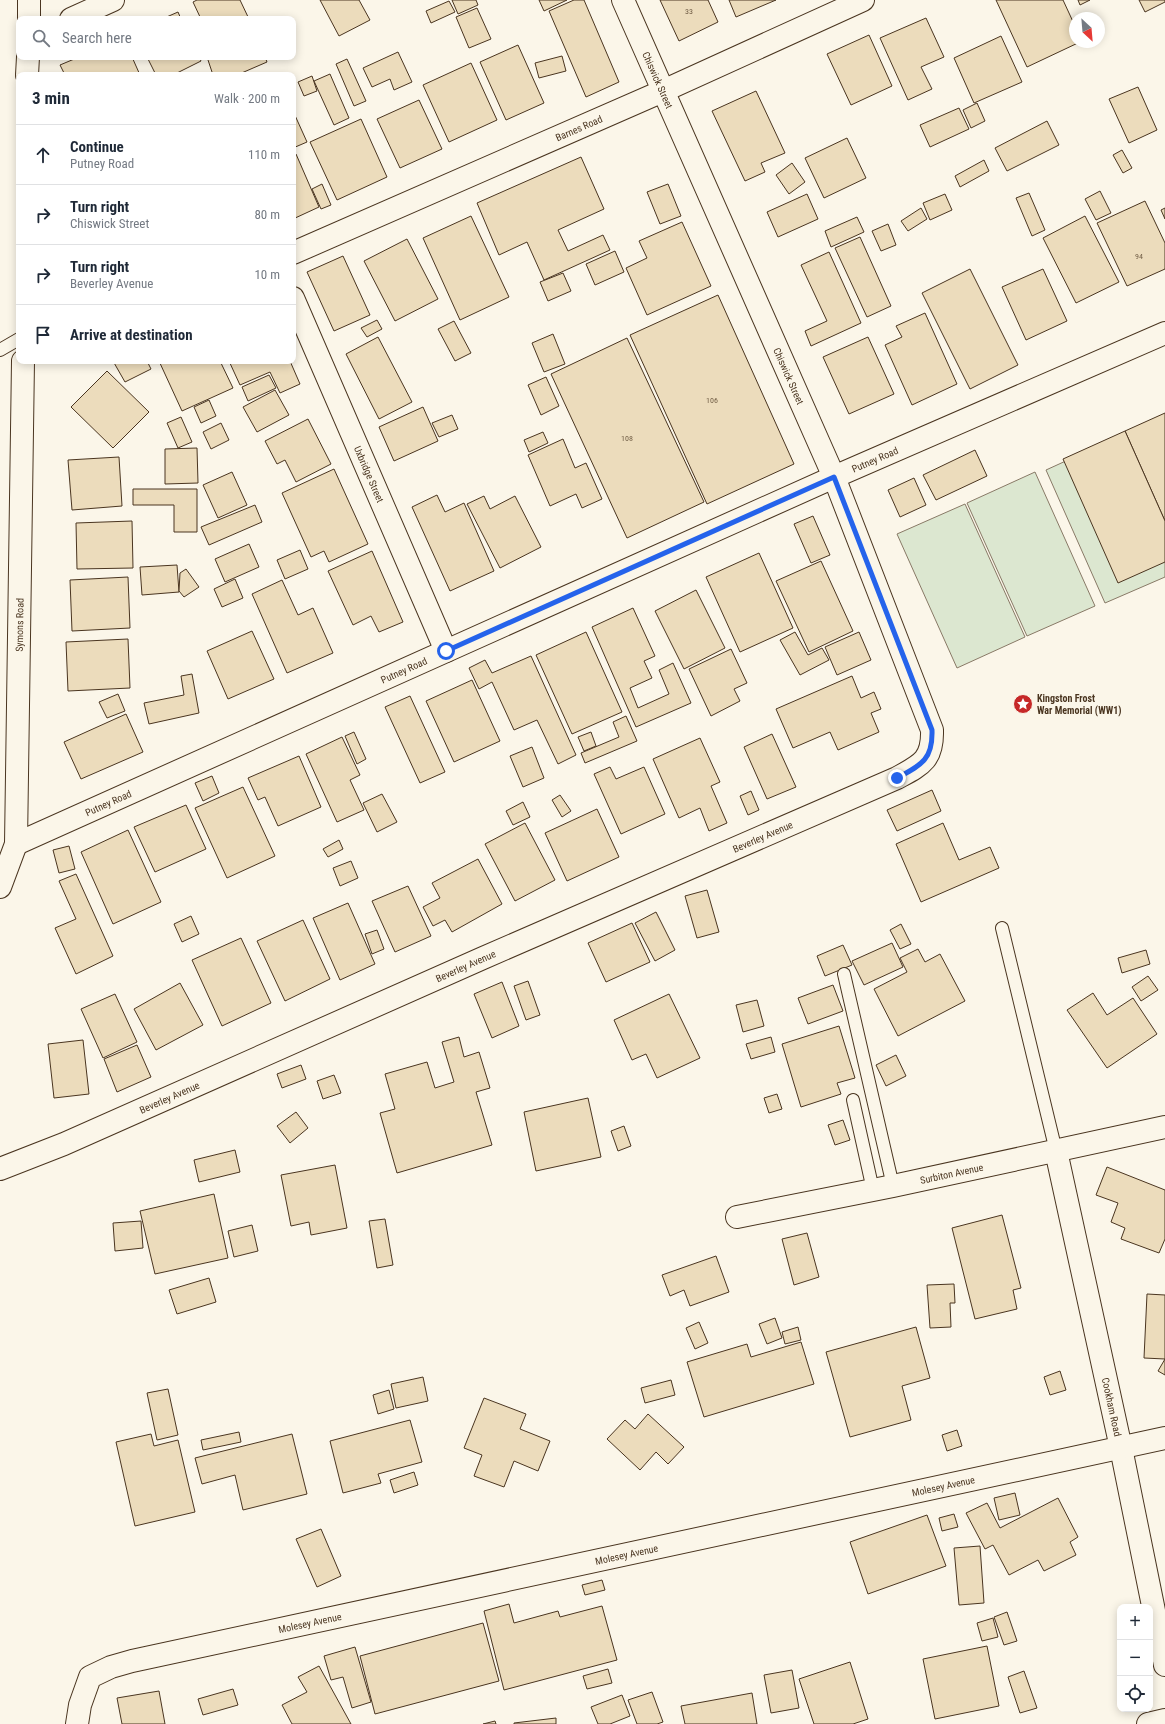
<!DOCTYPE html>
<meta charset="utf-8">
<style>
body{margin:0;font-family:"Roboto Condensed",sans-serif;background:#f6f6f7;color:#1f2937}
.controls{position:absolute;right:12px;bottom:12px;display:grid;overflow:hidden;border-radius:8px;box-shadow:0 2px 10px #0003}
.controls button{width:36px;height:36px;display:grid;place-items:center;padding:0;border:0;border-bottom:1px solid #e0e1e3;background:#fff;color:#1f2937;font:20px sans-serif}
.compass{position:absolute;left:1069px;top:12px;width:36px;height:36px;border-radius:50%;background:#fff;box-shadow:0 2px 10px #0003;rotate:154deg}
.stop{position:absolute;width:12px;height:12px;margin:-9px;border:3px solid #2563eb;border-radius:50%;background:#fff}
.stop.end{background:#2563eb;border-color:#fff;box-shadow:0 1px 4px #0008}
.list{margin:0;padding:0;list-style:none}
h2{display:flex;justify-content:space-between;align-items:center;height:52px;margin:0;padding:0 16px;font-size:17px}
h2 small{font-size:13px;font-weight:400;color:#747a83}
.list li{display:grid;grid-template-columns:26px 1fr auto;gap:12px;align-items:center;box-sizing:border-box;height:60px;padding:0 16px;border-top:1px solid #e0e1e3}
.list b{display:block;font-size:15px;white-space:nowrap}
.list p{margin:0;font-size:13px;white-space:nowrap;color:#747a83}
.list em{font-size:13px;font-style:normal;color:#747a83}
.icon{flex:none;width:22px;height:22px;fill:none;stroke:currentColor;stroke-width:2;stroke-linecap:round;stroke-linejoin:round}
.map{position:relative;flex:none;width:1165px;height:1724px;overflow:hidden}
.search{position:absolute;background:#fff;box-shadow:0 2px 10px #0003;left:16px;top:16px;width:280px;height:44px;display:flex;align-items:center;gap:10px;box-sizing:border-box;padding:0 14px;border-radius:8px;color:#747a83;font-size:15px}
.panel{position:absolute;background:#fff;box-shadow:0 2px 10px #0003;left:16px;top:72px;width:280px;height:292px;border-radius:8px}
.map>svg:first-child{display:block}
</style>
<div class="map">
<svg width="1165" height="1724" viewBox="0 0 1165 1724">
<rect width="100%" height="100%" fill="#fbf6e9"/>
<!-- park -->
<g fill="#dce7d0" stroke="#887966">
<polygon points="1114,439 1165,554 1165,577 1105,603 1046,470"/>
<polygon points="1035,472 1095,606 1027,636 967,503"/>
<polygon points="965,504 1025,637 957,668 897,534"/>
</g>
<!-- building -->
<g fill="#ecdcbc" stroke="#4a3520">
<polygon points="197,0 240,0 249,19 201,19 193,2"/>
<polygon points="320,0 359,0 370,20 339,36"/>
<polygon points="452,0 476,0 478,5 458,14"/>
<polygon points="539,0 567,0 544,11"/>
<polygon points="574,0 584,0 619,82 586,97 549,11"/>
<polygon points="660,0 708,0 718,22 679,41"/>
<polygon points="729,0 776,0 736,17"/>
<polygon points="996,0 1063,0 1075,26 1075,42 1080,42 1027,67"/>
<polygon points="1078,0 1090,0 1080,5"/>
<polygon points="1139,0 1165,0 1165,2 1145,12"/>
<polygon points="449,1 455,12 431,23 426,11"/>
<polygon points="477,8 491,39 469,48 456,17"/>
<polygon points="178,12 181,19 162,19"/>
<polygon points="926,18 944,57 921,67 932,89 908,100 880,38"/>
<polygon points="869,35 892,86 851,105 827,54"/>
<polygon points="1001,36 1022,82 974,103 954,58"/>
<polygon points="518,45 544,103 506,120 480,62"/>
<polygon points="398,52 412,82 394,90 390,79 372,87 363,68"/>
<polygon points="562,56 566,71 539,78 535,63"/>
<polygon points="79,57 132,57 140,75 65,75 60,65"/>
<polygon points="147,57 199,57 201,61 173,75 156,75"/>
<polygon points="207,57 265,57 267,62 237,75 213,75"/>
<polygon points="347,59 366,101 354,106 336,64"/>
<polygon points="471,63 497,120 449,142 423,85"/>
<polygon points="330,74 349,118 334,125 314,81"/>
<polygon points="312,76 317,91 304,96 298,82"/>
<polygon points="1138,87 1157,130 1129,143 1109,99"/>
<polygon points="756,91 785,153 761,163 765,172 745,181 712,111"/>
<polygon points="419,100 442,149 400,168 377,119"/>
<polygon points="977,103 985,121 971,128 963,110"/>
<polygon points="959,108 969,129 930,147 920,125"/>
<polygon points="293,111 307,142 293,148"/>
<polygon points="361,119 387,177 337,200 310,142"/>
<polygon points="1047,121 1059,145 1007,171 995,148"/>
<polygon points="847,138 866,178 824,198 805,158"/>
<polygon points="1122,150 1132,168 1123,173 1113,155"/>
<polygon points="296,154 319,207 293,219 293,156"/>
<polygon points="581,157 604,209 558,230 568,251 603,235 610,250 544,280 527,242 499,255 477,203"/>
<polygon points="984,160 989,171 960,187 955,176"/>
<polygon points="792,163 805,182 789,194 776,175"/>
<polygon points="322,184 331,205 321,209 312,189"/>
<polygon points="668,184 681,216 660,224 647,192"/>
<polygon points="1100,191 1111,213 1096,220 1085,199"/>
<polygon points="1029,193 1045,230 1032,236 1016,198"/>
<polygon points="807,194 818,219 778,237 767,212"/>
<polygon points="945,194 952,210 930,220 923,203"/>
<polygon points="1145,201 1165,243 1165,269 1127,286 1097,223"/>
<polygon points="921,208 927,219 908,231 901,221"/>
<polygon points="1165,208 1165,219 1161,210"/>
<polygon points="471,216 509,297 460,320 423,238"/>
<polygon points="1085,216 1119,282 1076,303 1043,238"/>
<polygon points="857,217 864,232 831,247 825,231"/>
<polygon points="682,222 711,286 647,315 626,268 647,258 639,241"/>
<polygon points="888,224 896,245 881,251 872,231"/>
<polygon points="860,237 891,306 867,317 835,248"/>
<polygon points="407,239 438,299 395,321 364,261"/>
<polygon points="615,251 624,272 595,285 586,264"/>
<polygon points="829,252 861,323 811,346 805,331 827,321 801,265"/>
<polygon points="343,256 370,315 334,331 307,272"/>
<polygon points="970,269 1018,365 970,389 922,293"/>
<polygon points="1043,269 1067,321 1026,340 1002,287"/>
<polygon points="563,273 571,291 548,301 540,282"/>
<polygon points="718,295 794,464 707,504 630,335"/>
<polygon points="925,313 957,384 912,405 885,345 902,337 896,326"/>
<polygon points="377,320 382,329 367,337 361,328"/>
<polygon points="454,321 471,353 455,361 438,329"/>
<polygon points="553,334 565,364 544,372 532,343"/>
<polygon points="378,337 412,402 379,419 346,354"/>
<polygon points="868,337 894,394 849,414 823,357"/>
<polygon points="627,338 704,502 627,538 551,374"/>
<polygon points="113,361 147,361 151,369 125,382"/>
<polygon points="159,361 220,361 233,388 182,411"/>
<polygon points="229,361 290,361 300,384 280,393 270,372 240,385"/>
<polygon points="107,371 149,412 113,448 71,407"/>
<polygon points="269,375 276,388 248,401 242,387"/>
<polygon points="546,377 559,406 541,415 528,385"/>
<polygon points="275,390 289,415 257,432 243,407"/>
<polygon points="209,400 216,416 201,423 194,407"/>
<polygon points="423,407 438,441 394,461 379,427"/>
<polygon points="1165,413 1165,521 1125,431"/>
<polygon points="452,415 458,429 439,437 432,423"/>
<polygon points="181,417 192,442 178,448 167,423"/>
<polygon points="308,419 331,464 296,482 285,460 277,464 265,441"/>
<polygon points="221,423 229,440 211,449 203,432"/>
<polygon points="1125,431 1165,521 1165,562 1118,583 1063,459"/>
<polygon points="543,432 548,443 529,452 524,440"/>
<polygon points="563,439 575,468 586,463 602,499 582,508 576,494 550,506 528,455"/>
<polygon points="197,448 198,483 165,484 165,449"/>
<polygon points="975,450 987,476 936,500 923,475"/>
<polygon points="119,457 122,506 72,510 68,460"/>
<polygon points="334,469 368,544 329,562 324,551 311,557 282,493"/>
<polygon points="232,472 247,505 218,518 203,485"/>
<polygon points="914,478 926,505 900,517 888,490"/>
<polygon points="133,489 197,489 197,532 174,532 174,505 133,505"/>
<polygon points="437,495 445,512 464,503 494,571 450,591 412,507"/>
<polygon points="484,496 490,509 515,496 541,547 500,568 467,504"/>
<polygon points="255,505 262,522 209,545 201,527"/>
<polygon points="813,516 830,555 811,563 794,524"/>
<polygon points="132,521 133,568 77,569 76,523"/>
<polygon points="249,544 259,567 225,582 215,559"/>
<polygon points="300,550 308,569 285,579 277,560"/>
<polygon points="372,551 403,622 379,632 371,616 353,625 328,571"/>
<polygon points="759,553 793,628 740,652 706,577"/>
<polygon points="821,561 853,631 809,652 776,581"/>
<polygon points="177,565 179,592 142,595 140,567"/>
<polygon points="186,569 199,587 184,597 179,591 180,573"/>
<polygon points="128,577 130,628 72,631 70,580"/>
<polygon points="235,579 243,598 222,607 214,589"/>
<polygon points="282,580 298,615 313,608 333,653 287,673 252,594"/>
<polygon points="696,590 725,648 684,669 655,611"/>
<polygon points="633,608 655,656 644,661 652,678 630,688 638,708 669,694 659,670 673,663 691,703 636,727 592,627"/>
<polygon points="252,631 274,679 228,699 207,651"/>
<polygon points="586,632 622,712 572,734 536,655"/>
<polygon points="795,632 808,655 822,648 829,660 800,675 780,640"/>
<polygon points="859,632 871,660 837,675 825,647"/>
<polygon points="128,639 130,688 68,691 66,642"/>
<polygon points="731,649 747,683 734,689 740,701 711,716 689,669"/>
<polygon points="531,656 576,755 558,764 537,720 514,730 492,682 479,689 469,668 485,660 492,673"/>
<polygon points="192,674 199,713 149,724 144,703 184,695 181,676"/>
<polygon points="852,676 861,698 874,692 881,709 871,713 879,732 838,750 830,732 793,748 776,709"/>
<polygon points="472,680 500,741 454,762 426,701"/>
<polygon points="118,694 125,711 107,718 99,702"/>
<polygon points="410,696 445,772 420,783 385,707"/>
<polygon points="126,714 143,752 81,779 64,742"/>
<polygon points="626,716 637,741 585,763 581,753 619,737 613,722"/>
<polygon points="354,732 366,759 357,764 345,736"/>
<polygon points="591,732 596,746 584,751 578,737"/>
<polygon points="772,734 796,787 767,799 744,747"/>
<polygon points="342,737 360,775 350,780 364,810 337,822 306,754"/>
<polygon points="700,738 720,782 711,786 727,823 709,831 700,808 679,818 653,759"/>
<polygon points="532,747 544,778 523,787 510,756"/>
<polygon points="299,756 321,807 278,826 265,797 258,800 248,778"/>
<polygon points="610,767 616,779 644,767 665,814 621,834 594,774"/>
<polygon points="212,776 219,793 203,801 195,783"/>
<polygon points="243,787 275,856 227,878 195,808"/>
<polygon points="932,790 941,811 897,831 887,810"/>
<polygon points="751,791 759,810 748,815 740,796"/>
<polygon points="382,794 397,822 377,832 363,803"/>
<polygon points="560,795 571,811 562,817 552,800"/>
<polygon points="523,802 530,817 513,825 506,811"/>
<polygon points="186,805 206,849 155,872 134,827"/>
<polygon points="597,809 619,857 567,881 545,833"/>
<polygon points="525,823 555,880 515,901 485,844"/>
<polygon points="943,823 959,860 990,847 999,868 921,902 896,844"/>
<polygon points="128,830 161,902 113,924 81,852"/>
<polygon points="339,840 343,849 328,857 323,849"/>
<polygon points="69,846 75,869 59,873 53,850"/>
<polygon points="478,859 502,904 452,932 445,920 433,926 423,907 440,898 432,883"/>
<polygon points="351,861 358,878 340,886 333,868"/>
<polygon points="76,874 113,956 76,974 55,928 76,919 59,881"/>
<polygon points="408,886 431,936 395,952 372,901"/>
<polygon points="707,890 719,932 697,938 685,896"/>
<polygon points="348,903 375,964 340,980 313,918"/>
<polygon points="656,912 675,950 655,961 635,923"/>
<polygon points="191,916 199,934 182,942 174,924"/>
<polygon points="303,920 330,979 285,1001 257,941"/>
<polygon points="632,923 650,962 606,982 588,943"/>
<polygon points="901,924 911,944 900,949 890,930"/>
<polygon points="377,930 384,949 372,954 365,934"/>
<polygon points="241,938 271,1003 222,1026 192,960"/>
<polygon points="892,943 903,967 864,985 852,961"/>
<polygon points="843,945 852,965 825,976 817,956"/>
<polygon points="918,949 925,962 940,954 965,1001 898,1036 874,989 907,972 900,958"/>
<polygon points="1146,950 1150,964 1122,973 1118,958"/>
<polygon points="1148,976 1158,990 1141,1001 1132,987"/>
<polygon points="528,981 540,1015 526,1020 514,986"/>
<polygon points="502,982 519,1026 492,1038 474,994"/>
<polygon points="180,983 203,1025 156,1050 134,1009"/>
<polygon points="833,985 843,1011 808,1024 798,998"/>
<polygon points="1093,993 1107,1015 1133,998 1157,1034 1107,1068 1067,1010"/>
<polygon points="115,994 137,1042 103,1058 81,1009"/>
<polygon points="669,994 700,1058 657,1078 646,1054 632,1060 614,1020"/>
<polygon points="757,1000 764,1026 743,1032 736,1005"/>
<polygon points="839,1026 855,1078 837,1083 841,1094 801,1107 782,1044"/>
<polygon points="459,1037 464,1057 479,1052 490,1088 476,1092 492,1145 397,1173 380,1113 395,1109 385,1074 427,1062 435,1088 454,1082 442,1042"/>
<polygon points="771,1037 775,1052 751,1059 746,1044"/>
<polygon points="83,1040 89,1094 54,1098 48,1044"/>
<polygon points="137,1045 151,1077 117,1092 104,1059"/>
<polygon points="896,1055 906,1076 886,1086 876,1065"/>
<polygon points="301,1065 306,1079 282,1088 277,1074"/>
<polygon points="334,1075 341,1093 323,1099 317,1081"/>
<polygon points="777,1094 782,1109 769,1113 764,1098"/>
<polygon points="588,1098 601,1157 536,1171 524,1112"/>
<polygon points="296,1112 308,1128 290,1143 277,1126"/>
<polygon points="843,1120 850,1140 835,1145 828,1125"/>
<polygon points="624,1126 631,1146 618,1151 611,1131"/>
<polygon points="235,1150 240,1172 199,1182 194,1160"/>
<polygon points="335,1165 347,1228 311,1235 309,1222 291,1226 281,1175"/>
<polygon points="1107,1167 1165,1190 1165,1239 1159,1253 1121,1239 1125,1228 1111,1222 1118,1203 1096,1195"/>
<polygon points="214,1194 228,1258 155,1274 140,1211"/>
<polygon points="1002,1215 1021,1288 1013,1290 1017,1309 975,1319 952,1228"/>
<polygon points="385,1219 393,1265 377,1268 369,1221"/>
<polygon points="141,1221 143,1248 115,1251 113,1223"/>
<polygon points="252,1225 258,1251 234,1257 228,1231"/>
<polygon points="807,1233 819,1277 794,1285 782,1239"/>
<polygon points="716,1256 729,1292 690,1306 684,1290 670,1296 662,1275"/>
<polygon points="209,1278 216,1302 177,1314 169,1290"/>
<polygon points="954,1284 955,1303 950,1303 951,1327 930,1328 927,1285"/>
<polygon points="1147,1294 1165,1295 1165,1359 1144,1358"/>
<polygon points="775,1318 782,1338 767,1344 759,1324"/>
<polygon points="699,1322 708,1343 695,1349 686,1328"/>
<polygon points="798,1327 801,1340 785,1344 782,1332"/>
<polygon points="916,1327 930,1378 902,1386 911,1420 850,1437 826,1352"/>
<polygon points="801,1342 814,1384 704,1417 687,1362 747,1344 751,1357"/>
<polygon points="1165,1359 1165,1375 1158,1371"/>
<polygon points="1060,1371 1066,1390 1050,1395 1044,1377"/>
<polygon points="423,1377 428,1401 396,1408 391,1384"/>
<polygon points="671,1380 675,1395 645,1403 641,1388"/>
<polygon points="168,1389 178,1435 157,1440 147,1393"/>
<polygon points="389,1390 394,1409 378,1414 373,1395"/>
<polygon points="484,1398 526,1414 520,1429 550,1441 538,1471 514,1461 504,1487 474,1476 482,1455 464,1448"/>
<polygon points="648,1414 684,1447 668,1464 656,1452 640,1470 607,1439 625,1420 635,1429"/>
<polygon points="410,1420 422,1462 378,1474 381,1483 343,1493 330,1441"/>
<polygon points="957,1430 962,1446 947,1451 942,1435"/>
<polygon points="239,1432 241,1442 203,1450 201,1440"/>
<polygon points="151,1434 154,1446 178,1440 195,1512 135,1526 116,1442"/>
<polygon points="292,1434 307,1494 243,1510 235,1475 202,1484 195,1458"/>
<polygon points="414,1472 418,1485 394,1493 390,1480"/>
<polygon points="1015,1493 1020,1515 999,1520 994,1498"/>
<polygon points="1058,1498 1078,1537 1070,1542 1076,1555 1044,1571 1038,1560 1009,1575 993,1545 985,1549 966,1513 987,1503 1000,1528"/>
<polygon points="954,1514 958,1527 942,1531 939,1518"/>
<polygon points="927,1515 946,1566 868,1594 850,1542"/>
<polygon points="321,1529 341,1576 317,1587 296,1539"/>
<polygon points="980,1546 984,1603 959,1605 954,1548"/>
<polygon points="602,1580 605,1590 585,1595 582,1585"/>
<polygon points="509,1604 514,1623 558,1611 560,1617 602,1606 617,1660 504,1690 484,1611"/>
<polygon points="1007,1612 1017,1641 1004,1645 994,1617"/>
<polygon points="993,1618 998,1637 982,1641 977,1623"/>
<polygon points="483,1623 499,1681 375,1714 360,1656"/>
<polygon points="987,1646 999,1706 935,1719 923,1659"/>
<polygon points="355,1647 371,1702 352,1708 343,1677 331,1680 324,1656"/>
<polygon points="850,1662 868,1719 853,1724 814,1724 799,1679"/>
<polygon points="319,1666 351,1724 292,1724 282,1705 307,1692 298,1677"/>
<polygon points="608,1669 612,1683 587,1689 583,1676"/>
<polygon points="792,1670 799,1708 771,1713 764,1675"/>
<polygon points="1024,1671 1037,1708 1020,1713 1008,1677"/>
<polygon points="233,1689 238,1705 203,1715 198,1699"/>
<polygon points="159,1691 165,1724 122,1724 117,1698"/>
<polygon points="652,1692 663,1722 657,1724 637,1724 628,1700"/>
<polygon points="752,1693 757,1724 685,1724 681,1706"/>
<polygon points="622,1695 630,1716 610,1724 598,1724 591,1707"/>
<polygon points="556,1718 556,1724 514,1724 514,1723"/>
<polygon points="495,1721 496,1724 483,1724"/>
</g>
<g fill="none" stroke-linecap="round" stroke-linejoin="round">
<defs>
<g id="service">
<polyline points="0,350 19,339"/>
<polyline points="1002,928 1056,1151"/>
<polyline points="844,974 893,1186"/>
<polyline points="853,1100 873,1190"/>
</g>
<g id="minor">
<polyline points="71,19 113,0"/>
<path id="s1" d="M293 253 663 91 863 0"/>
<path id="s2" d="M293 298 446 651"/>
<path id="s3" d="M16 844 834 477 1165 333"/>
<path id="s4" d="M1056 1151 1121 1448 1165 1665"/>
<path id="s5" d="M0 1169 64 1144 483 958 897 778C921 765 933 760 932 730L834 477 623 0"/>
<path id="s6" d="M737 1217 893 1186 1165 1127"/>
<path id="s7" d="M77 1724 80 1705 90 1677 111 1667 132 1661 1165 1438"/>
<polyline points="1148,1724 1165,1720"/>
</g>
<g id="secondary">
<polyline points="29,19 29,0"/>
<polyline points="27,75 28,57"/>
<path id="s8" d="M0 887 16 844 23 361"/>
</g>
</defs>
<!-- service casing -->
<use href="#service" stroke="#4a3520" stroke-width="14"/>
<!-- minor casing -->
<use href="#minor" stroke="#4a3520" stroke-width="24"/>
<!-- secondary casing -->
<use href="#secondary" stroke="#4a3520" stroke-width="24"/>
<!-- service -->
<use href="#service" stroke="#fbf6e9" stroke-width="12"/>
<!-- minor -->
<use href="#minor" stroke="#fbf6e9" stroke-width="22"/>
<!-- secondary -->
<use href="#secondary" stroke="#fbf6e9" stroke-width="22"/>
</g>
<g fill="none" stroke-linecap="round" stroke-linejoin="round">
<!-- route -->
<path stroke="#2563eb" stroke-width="5" d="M446 651 834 477 932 730C933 760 921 765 897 778"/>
</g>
<!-- icons -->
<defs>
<symbol id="sight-disc" viewBox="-11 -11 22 22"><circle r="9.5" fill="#c62828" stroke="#fbf6e9"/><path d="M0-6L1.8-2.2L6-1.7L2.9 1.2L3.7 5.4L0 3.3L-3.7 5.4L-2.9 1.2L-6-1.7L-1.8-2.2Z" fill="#fff"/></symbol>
</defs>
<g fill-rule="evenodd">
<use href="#sight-disc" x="1012" y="693" width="22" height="22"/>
</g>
<g text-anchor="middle" stroke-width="3" stroke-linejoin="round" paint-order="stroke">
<!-- number labels -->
<g font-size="8" fill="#725f47">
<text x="689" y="14">33</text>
<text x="1139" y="259">94</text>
<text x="712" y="403">106</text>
<text x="627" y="441">108</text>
</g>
<!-- street labels -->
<g font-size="10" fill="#4a3520" stroke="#fbf6e9">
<text transform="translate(658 80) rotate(66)" y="4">Chiswick Street</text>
<text dy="4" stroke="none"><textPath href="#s1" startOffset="312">Barnes Road</textPath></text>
<text transform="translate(789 376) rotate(66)" y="4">Chiswick Street</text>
<text dy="4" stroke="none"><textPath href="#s3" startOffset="941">Putney Road</textPath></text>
<text dy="4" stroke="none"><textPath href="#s2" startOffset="192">Uxbridge Street</textPath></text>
<text dy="4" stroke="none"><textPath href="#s8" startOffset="265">Symons Road</textPath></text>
<text dy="4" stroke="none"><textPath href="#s3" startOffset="425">Putney Road</textPath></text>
<text dy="4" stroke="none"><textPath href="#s3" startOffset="101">Putney Road</textPath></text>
<text dy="4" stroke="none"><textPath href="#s5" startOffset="832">Beverley Avenue</textPath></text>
<text dy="4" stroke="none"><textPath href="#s5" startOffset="508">Beverley Avenue</textPath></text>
<text dy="4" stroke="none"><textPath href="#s5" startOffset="184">Beverley Avenue</textPath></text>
<text dy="4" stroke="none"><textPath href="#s6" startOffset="219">Surbiton Avenue</textPath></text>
<text dy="4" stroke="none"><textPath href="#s4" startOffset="262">Cookham Road</textPath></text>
<text dy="4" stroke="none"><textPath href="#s7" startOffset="924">Molesey Avenue</textPath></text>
<text dy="4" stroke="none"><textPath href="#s7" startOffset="600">Molesey Avenue</textPath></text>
<text dy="4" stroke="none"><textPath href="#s7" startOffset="276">Molesey Avenue</textPath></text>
</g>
<!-- poi labels -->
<g font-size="10" font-weight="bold" fill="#4a3520" stroke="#fbf6e9" text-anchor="start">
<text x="1037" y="702">Kingston Frost<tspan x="1037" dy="12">War Memorial (WW1)</tspan></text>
</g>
</g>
</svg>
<div class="controls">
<button>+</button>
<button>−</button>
<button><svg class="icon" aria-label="locate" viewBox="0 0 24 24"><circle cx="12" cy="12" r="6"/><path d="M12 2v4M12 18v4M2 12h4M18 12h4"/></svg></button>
</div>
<svg class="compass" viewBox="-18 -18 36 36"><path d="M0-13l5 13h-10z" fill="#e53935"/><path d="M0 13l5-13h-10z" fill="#747a83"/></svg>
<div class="stop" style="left:446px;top:651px"></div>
<div class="stop end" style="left:897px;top:778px"></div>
<div class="search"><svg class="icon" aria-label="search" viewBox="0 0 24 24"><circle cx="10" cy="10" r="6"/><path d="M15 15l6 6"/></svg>Search here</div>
<section class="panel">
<h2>3 min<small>Walk · 200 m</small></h2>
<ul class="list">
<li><svg class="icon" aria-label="ahead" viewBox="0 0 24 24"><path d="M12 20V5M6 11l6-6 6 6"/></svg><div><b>Continue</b><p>Putney Road</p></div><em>110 m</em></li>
<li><svg class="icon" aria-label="right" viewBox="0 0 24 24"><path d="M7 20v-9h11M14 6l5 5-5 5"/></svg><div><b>Turn right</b><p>Chiswick Street</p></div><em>80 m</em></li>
<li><svg class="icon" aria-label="right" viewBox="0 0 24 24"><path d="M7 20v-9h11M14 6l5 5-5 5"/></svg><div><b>Turn right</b><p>Beverley Avenue</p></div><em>10 m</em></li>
<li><svg class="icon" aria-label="arrive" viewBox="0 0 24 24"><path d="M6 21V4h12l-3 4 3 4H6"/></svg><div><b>Arrive at destination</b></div></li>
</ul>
</section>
</div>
